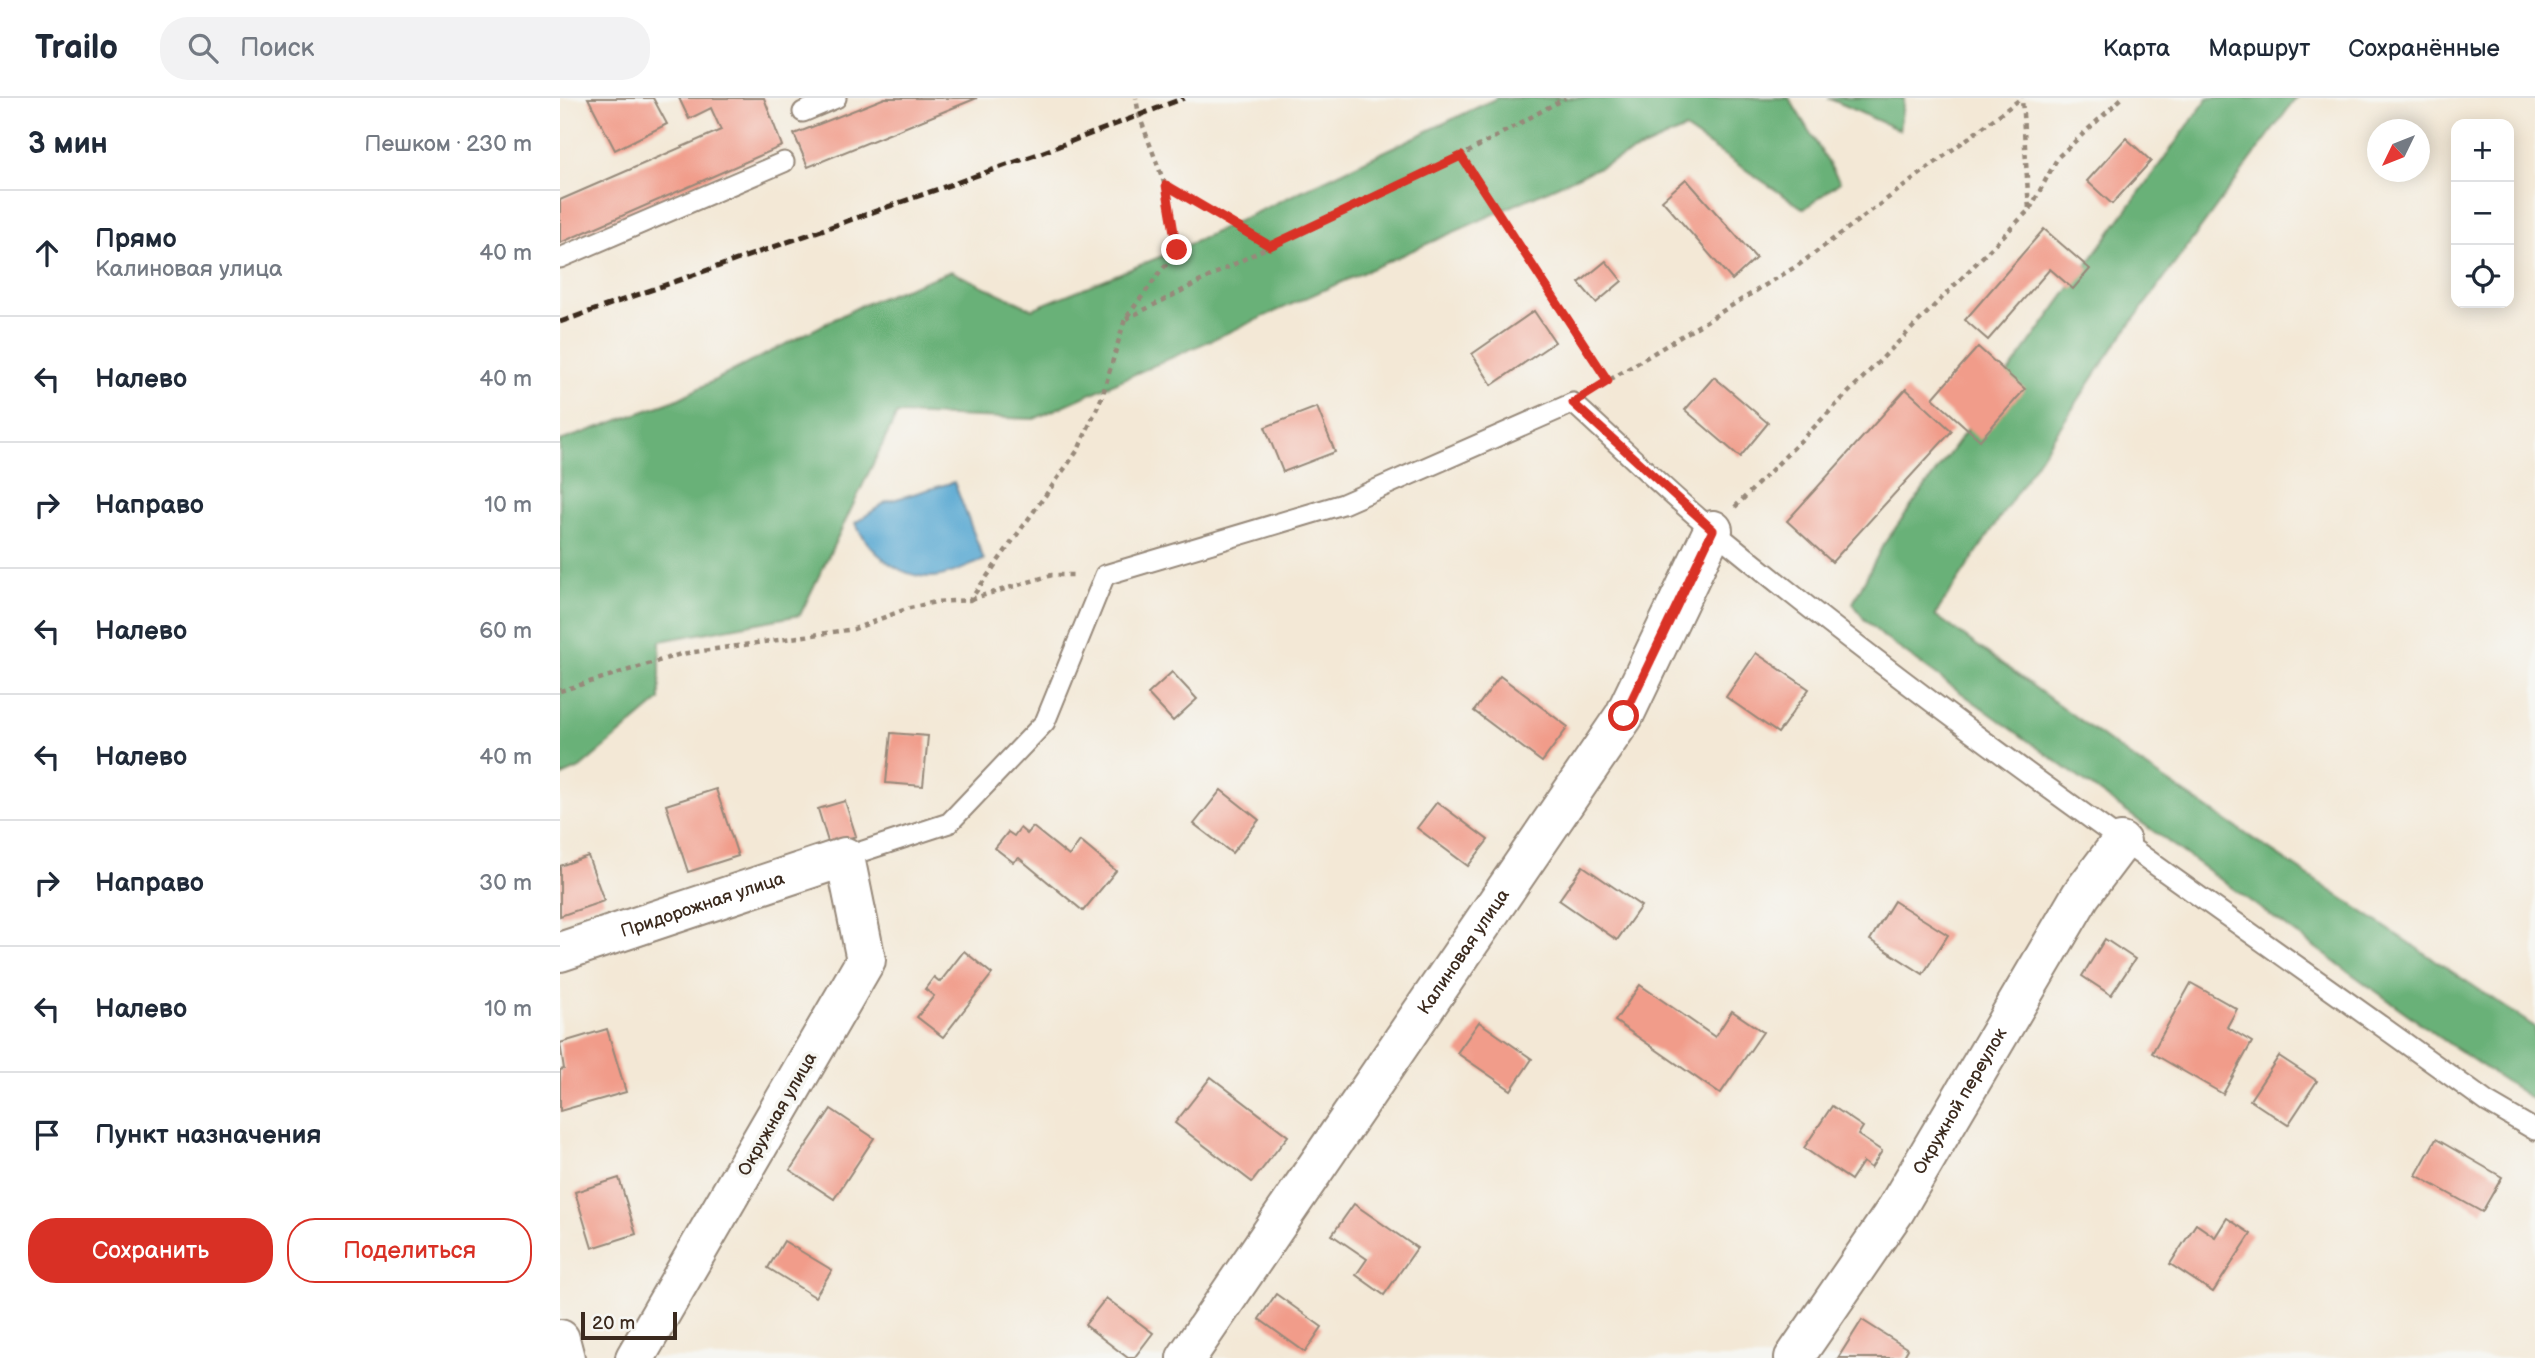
<!DOCTYPE html>
<html lang="ru">
<meta charset="utf-8">
<style>
body{margin:0;font-family:"Balsamiq Sans",sans-serif;background:#f2f2f3;color:#1f2937}
.controls{position:absolute;right:21px;top:21px;display:grid;overflow:hidden;border-radius:14px;box-shadow:0 4px 18px #0003}
.controls button{width:63px;height:63px;display:grid;place-items:center;padding:0;border:0;border-bottom:2px solid #e0e1e3;background:#fff;color:#1f2937;font:35px sans-serif}
.compass{position:absolute;left:1807px;top:21px;width:63px;height:63px;border-radius:50%;background:#fff;box-shadow:0 4px 18px #0003;rotate:227deg}
.scale{position:absolute;left:21px;bottom:18px;width:96px;box-sizing:border-box;padding-left:7px;border:4px solid #3b2a1e;border-top:0;font-size:19px;line-height:24px;white-space:nowrap;color:#3b2a1e;-webkit-text-stroke:5px #f6f6f2;paint-order:stroke}
.stop{position:absolute;width:21px;height:21px;margin:-16px;border:5px solid #d93025;border-radius:50%;background:#fff}
.stop.end{background:#d93025;border-color:#fff;box-shadow:0 2px 7px #0008}
.list{margin:0;padding:0;list-style:none}
h2{display:flex;justify-content:space-between;align-items:center;height:91px;margin:0;padding:0 28px;font-size:30px}
h2 small{font-size:23px;font-weight:400;color:#747a83}
.list li{display:grid;grid-template-columns:46px 1fr auto;gap:21px;align-items:center;box-sizing:border-box;height:126px;padding:0 28px;border-top:2px solid #e0e1e3}
.list b{display:block;font-size:26px;white-space:nowrap}
.list p{margin:0;font-size:23px;white-space:nowrap;color:#747a83}
.list em{font-size:23px;font-style:normal;color:#747a83}
.actions{display:flex;gap:14px;padding:21px 28px}
.actions a{flex:1;padding:16px 0;border:2px solid #d93025;border-radius:28px;text-align:center;font-size:24px;color:#d93025}
.actions .main{background:#d93025;color:#fff}
.icon{flex:none;width:38px;height:38px;fill:none;stroke:currentColor;stroke-width:2;stroke-linecap:round;stroke-linejoin:round}
.map{position:relative;flex:none;width:1975px;height:1260px;overflow:hidden}
header{display:flex;align-items:center;gap:42px;box-sizing:border-box;height:98px;padding:0 35px;background:#fff;border-bottom:2px solid #e0e1e3}
header strong{font-size:33px}
nav{display:flex;gap:38px;margin-inline-start:auto;font-size:24px}
.search{width:490px;height:63px;background:#f2f2f3;display:flex;align-items:center;gap:18px;box-sizing:border-box;padding:0 24px;border-radius:28px;color:#747a83;font-size:26px}
main{display:flex}
aside{flex:1;background:#fff}
.map>svg:first-child{display:block}
</style>
<header>
<strong>Trailo</strong>
<div class="search"><svg class="icon" aria-label="search" viewBox="0 0 24 24"><circle cx="10" cy="10" r="6"/><path d="M15 15l6 6"/></svg>Поиск</div>
<nav><a>Карта</a><a>Маршрут</a><a>Сохранённые</a></nav>
</header>
<main>
<aside>
<h2>3 мин<small>Пешком · 230 m</small></h2>
<ul class="list">
<li><svg class="icon" aria-label="ahead" viewBox="0 0 24 24"><path d="M12 20V5M6 11l6-6 6 6"/></svg><div><b>Прямо</b><p>Калиновая улица</p></div><em>40 m</em></li>
<li><svg class="icon" aria-label="left" viewBox="0 0 24 24"><path d="M17 20v-9H6M10 6l-5 5 5 5"/></svg><div><b>Налево</b></div><em>40 m</em></li>
<li><svg class="icon" aria-label="right" viewBox="0 0 24 24"><path d="M7 20v-9h11M14 6l5 5-5 5"/></svg><div><b>Направо</b></div><em>10 m</em></li>
<li><svg class="icon" aria-label="left" viewBox="0 0 24 24"><path d="M17 20v-9H6M10 6l-5 5 5 5"/></svg><div><b>Налево</b></div><em>60 m</em></li>
<li><svg class="icon" aria-label="left" viewBox="0 0 24 24"><path d="M17 20v-9H6M10 6l-5 5 5 5"/></svg><div><b>Налево</b></div><em>40 m</em></li>
<li><svg class="icon" aria-label="right" viewBox="0 0 24 24"><path d="M7 20v-9h11M14 6l5 5-5 5"/></svg><div><b>Направо</b></div><em>30 m</em></li>
<li><svg class="icon" aria-label="left" viewBox="0 0 24 24"><path d="M17 20v-9H6M10 6l-5 5 5 5"/></svg><div><b>Налево</b></div><em>10 m</em></li>
<li><svg class="icon" aria-label="arrive" viewBox="0 0 24 24"><path d="M6 21V4h12l-3 4 3 4H6"/></svg><div><b>Пункт назначения</b></div></li>
</ul>
<div class="actions"><a class="main">Сохранить</a><a>Поделиться</a></div>
</aside>
<div class="map">
<svg width="1975" height="1260" viewBox="0 0 1975 1260">
<rect width="100%" height="100%" fill="#f6f6f2"/>
<filter id="ink" filterUnits="userSpaceOnUse"><feTurbulence type="fractalNoise" baseFrequency=".0143" numOctaves="2"/><feDisplacementMap in="SourceGraphic" scale="14" xChannelSelector="R" yChannelSelector="G"/><feConvolveMatrix kernelMatrix="1 2 1 2 8 2 1 2 1" color-interpolation-filters="sRGB"/></filter>
<filter id="wash" filterUnits="userSpaceOnUse"><feTurbulence type="fractalNoise" baseFrequency=".00686" numOctaves="4" result="noise"/><feDisplacementMap in="SourceGraphic" scale="28" xChannelSelector="R" yChannelSelector="G"/><feGaussianBlur stdDeviation="1.57" result="paint"/><feColorMatrix in="noise" values="0 0 0 0 0 0 0 0 0 0 0 0 0 0 0 0 0 1.4 0 .05"/><feComposite in="paint" operator="in"/></filter>
<g filter="url(#wash)">
<rect width="100%" height="100%" fill="#f3e8d6"/>
<!-- forest -->
<g fill="#69b178" stroke="#526e4b" stroke-width="2">
<polygon points="937,0 1229,0 1280,84 1244,111 1125,31 474,321 337,316 240,517 100,543 100,602 20,670 0,679 0,343 116,302 302,207 391,173 472,211 617,152"/>
<polygon points="1268,0 1344,0 1339,32"/>
<polygon points="1648,0 1736,0 1553,250 1375,517 1569,658 1975,929 1975,1003 1892,948 1325,540 1304,521 1293,505 1323,447"/>
</g>
<!-- water -->
<path fill="#57a7d1" stroke="#496878" stroke-width="2" d="M394 384 424 462C408 468 387 479 371 479 337 479 309 453 295 425L326 404Z"/>
<g id="blocks">
<!-- building -->
<g fill="#f19c8a">
<polygon points="28,0 93,0 107,26 55,52"/>
<polygon points="119,0 204,0 222,48 0,145 0,102 161,32 151,10 129,21"/>
<polygon points="325,0 417,0 248,69 234,36"/>
<polygon points="1566,40 1591,63 1552,106 1527,83"/>
<polygon points="1126,81 1196,160 1172,182 1102,102"/>
<polygon points="1484,131 1530,171 1513,191 1490,171 1428,242 1405,222"/>
<polygon points="1046,163 1062,183 1036,205 1019,185"/>
<polygon points="974,213 995,244 932,287 912,256"/>
<polygon points="1418,249 1465,291 1420,342 1373,300"/>
<polygon points="1154,279 1208,325 1180,359 1125,312"/>
<polygon points="1346,291 1392,333 1272,464 1227,423"/>
<polygon points="757,309 775,354 723,374 705,329"/>
<polygon points="1196,555 1249,591 1218,635 1166,599"/>
<polygon points="612,574 637,601 613,623 588,596"/>
<polygon points="940,578 1008,629 982,664 914,613"/>
<polygon points="331,635 368,638 363,688 326,685"/>
<polygon points="156,691 178,758 128,774 106,707"/>
<polygon points="661,692 699,722 672,755 634,726"/>
<polygon points="285,703 296,738 269,747 258,711"/>
<polygon points="877,704 928,742 908,768 857,730"/>
<polygon points="473,729 509,758 520,743 556,773 523,813 459,760 453,764 435,750 448,734 454,738 460,730 467,736"/>
<polygon points="28,758 44,803 0,818 0,768"/>
<polygon points="1023,768 1081,808 1057,842 999,802"/>
<polygon points="1334,803 1388,837 1363,876 1310,842"/>
<polygon points="1545,841 1575,861 1551,897 1522,878"/>
<polygon points="404,853 432,876 383,939 357,919 374,898 365,891 374,879 380,884"/>
<polygon points="1631,885 1677,911 1667,929 1692,944 1663,996 1592,955"/>
<polygon points="1080,887 1155,939 1172,913 1203,934 1160,996 1055,923"/>
<polygon points="919,924 972,961 951,992 897,955"/>
<polygon points="47,931 66,994 0,1013 0,972 4,971 0,945"/>
<polygon points="1719,958 1757,983 1728,1027 1690,1002"/>
<polygon points="651,979 728,1038 692,1084 615,1025"/>
<polygon points="1272,1008 1303,1029 1298,1037 1322,1053 1311,1070 1303,1064 1291,1082 1244,1050"/>
<polygon points="271,1011 314,1040 274,1101 230,1072"/>
<polygon points="1876,1041 1942,1079 1922,1114 1856,1077"/>
<polygon points="59,1080 76,1136 32,1150 15,1094"/>
<polygon points="794,1106 857,1150 824,1197 796,1177 807,1161 772,1137"/>
<polygon points="1667,1120 1691,1136 1653,1194 1610,1166 1636,1126 1655,1139"/>
<polygon points="224,1143 272,1172 255,1199 208,1170"/>
<polygon points="716,1196 762,1229 745,1254 699,1221"/>
<polygon points="546,1200 593,1235 574,1260 568,1260 525,1227"/>
<polygon points="1302,1222 1348,1251 1343,1260 1278,1260"/>
</g>
</g>
</g>
<g filter="url(#ink)">
<use href="#blocks" fill-opacity="0" stroke="#97897a" stroke-width="2"/>
<g fill="none" stroke-linecap="round" stroke-linejoin="round">
<defs>
<g id="service">
<polyline points="243,14 276,0"/>
<polyline points="0,160 224,64"/>
<path d="M285 759 389 725 485 624 545 477 783 406 1013 305C1060 347 1105 393 1154 433 1401 637 1668 816 1927 1004L1975 1032"/>
</g>
<g id="minor">
<path id="s1" d="M0 854 285 759 306 862 75 1260"/>
<polyline points="0,1241 5,1260"/>
<path id="s2" d="M626 1260 1064 618 1153 432"/>
<path id="s3" d="M1234 1260 1335 1113 1521 797 1561 744"/>
</g>
</defs>
<!-- service casing -->
<use href="#service" stroke="#97897a" stroke-width="23"/>
<!-- minor casing -->
<use href="#minor" stroke="#97897a" stroke-width="42"/>
<!-- path -->
<g stroke="#97897a" stroke-width="4.5" stroke-dasharray="5 5" stroke-linecap="butt">
<polyline points="901,58 1048,283"/>
<polyline points="606,87 710,148"/>
<polyline points="1470,111 1498,59 1562,0"/>
<polyline points="566,221 710,148 901,58 1005,0"/>
<polyline points="1033,292 1240,166 1459,2"/>
<polyline points="1175,409 1469,112 1462,0"/>
<polyline points="411,501 492,477 517,477"/>
<polyline points="0,593 121,556 294,531 346,511 375,504 410,502 518,352 542,299 565,221 617,152 605,87 579,17 576,0"/>
</g>
<!-- service -->
<use href="#service" stroke="#fff" stroke-width="19"/>
<!-- minor -->
<use href="#minor" stroke="#fff" stroke-width="38"/>
<!-- rail -->
<polyline stroke="#3b2a1e" stroke-width="5" stroke-dasharray="10 5" stroke-linecap="butt" points="0,224 478,56 624,0"/>
</g>
</g>
<g fill="none" stroke-linecap="round" stroke-linejoin="round" filter="url(#ink)">
<!-- route -->
<polyline stroke="#d93025" stroke-width="9" points="617,152 606,87 710,148 901,58 1048,283 1013,305 1153,432 1064,618"/>
</g>
<g text-anchor="middle" stroke-width="7" stroke-linejoin="round" paint-order="stroke">
<!-- street labels -->
<g font-size="18" fill="#3b2a1e" stroke="#f6f6f2">
<text dy="6" stroke="none"><textPath href="#s1" startOffset="150">Придорожная улица</textPath></text>
<text dy="6" stroke="none"><textPath href="#s2" startOffset="492">Калиновая улица</textPath></text>
<text dy="6" stroke="none"><textPath href="#s3" startOffset="306">Окружной переулок</textPath></text>
<text transform="translate(217 1016) rotate(-60)" y="6">Окружная улица</text>
</g>
</g>
</svg>
<div class="controls">
<button>+</button>
<button>−</button>
<button><svg class="icon" aria-label="locate" viewBox="0 0 24 24"><circle cx="12" cy="12" r="6"/><path d="M12 2v4M12 18v4M2 12h4M18 12h4"/></svg></button>
</div>
<svg class="compass" viewBox="-18 -18 36 36"><path d="M0-13l5 13h-10z" fill="#e53935"/><path d="M0 13l5-13h-10z" fill="#747a83"/></svg>
<div class="scale">20 m</div>
<div class="stop" style="left:1064px;top:618px"></div>
<div class="stop end" style="left:617px;top:152px"></div>
</div>
</main>
